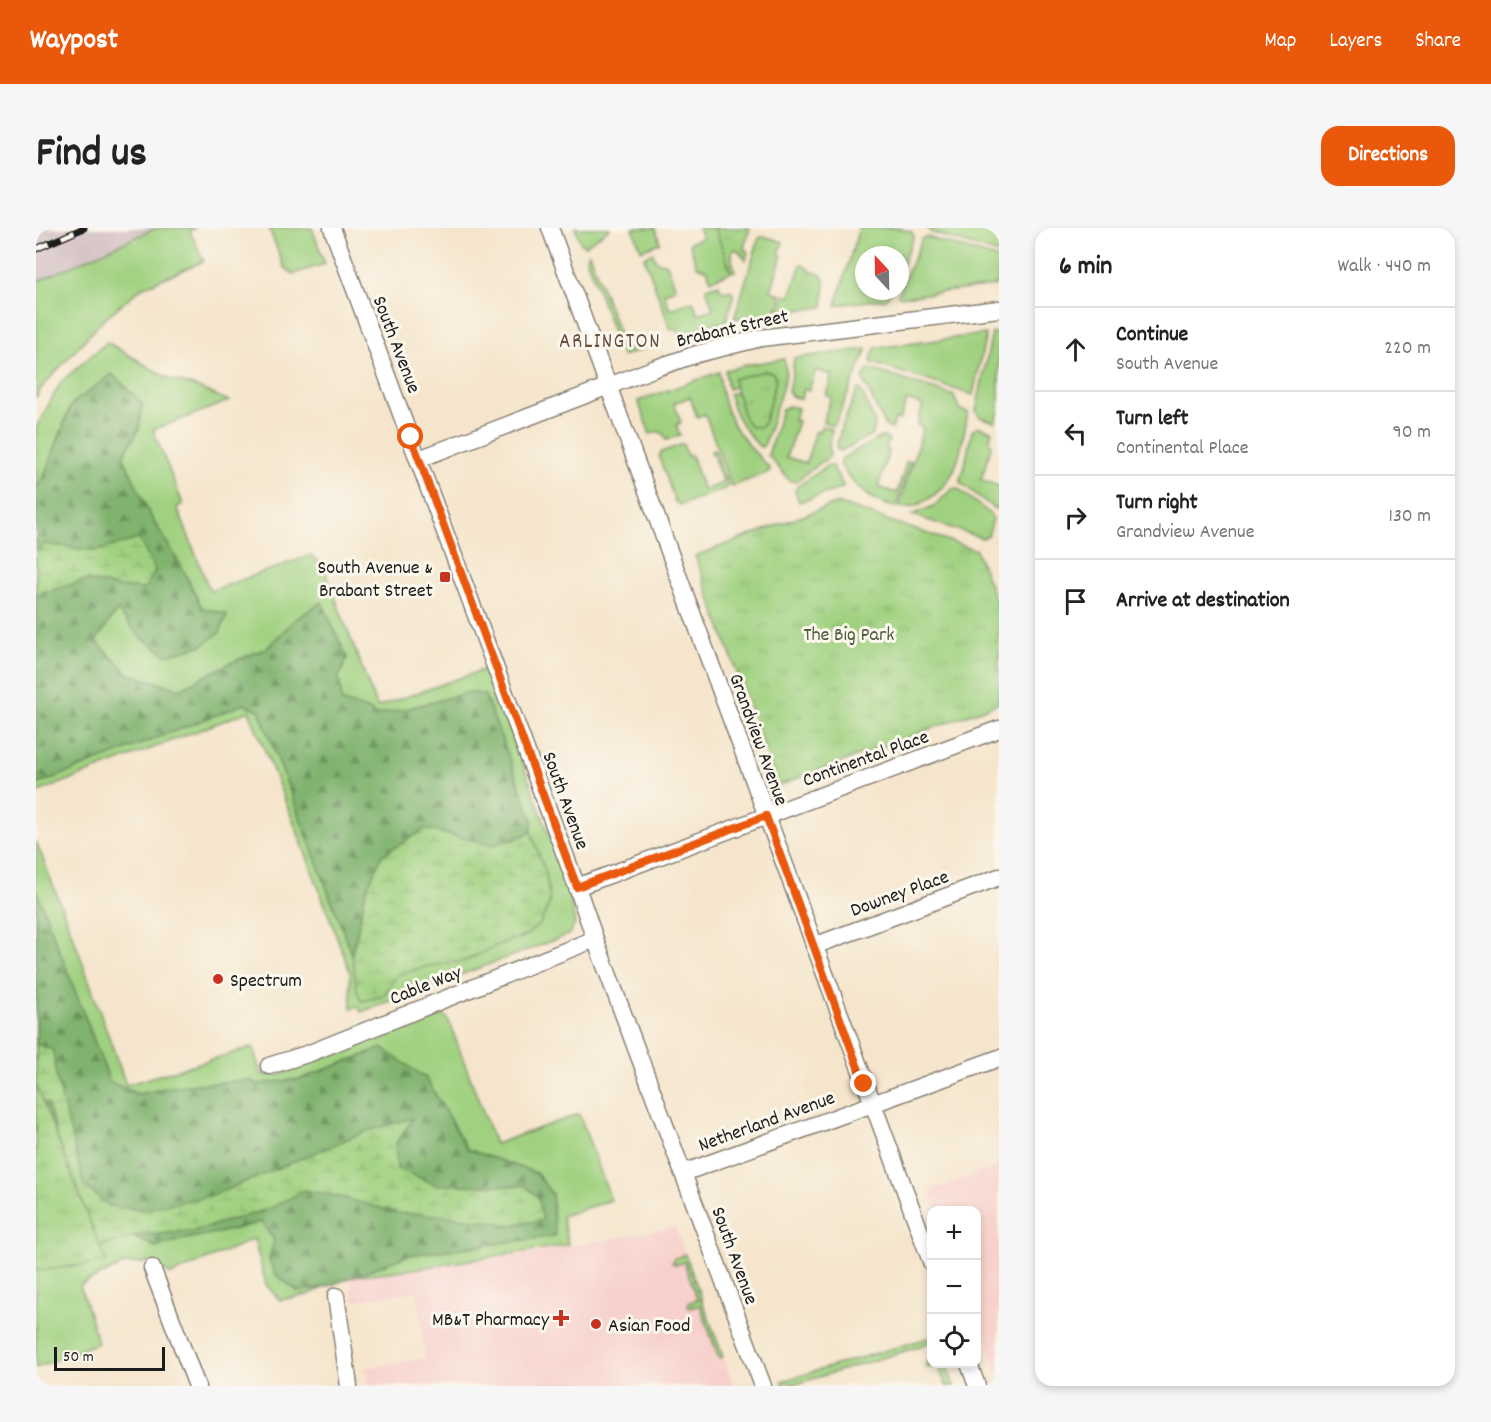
<!DOCTYPE html>
<meta charset="utf-8">
<style>
body{margin:0;font-family:Dekko,sans-serif;background:#f6f6f6;color:#222}
.controls{position:absolute;right:18px;bottom:18px;display:grid;overflow:hidden;border-radius:12px;box-shadow:0 3px 9px #0003}
.controls button{width:54px;height:54px;display:grid;place-items:center;padding:0;border:0;border-bottom:2px solid #e0e0e0;background:#fff;color:#222;font:30px sans-serif}
.compass{position:absolute;left:819px;top:18px;width:54px;height:54px;border-radius:50%;background:#fff;box-shadow:0 3px 9px #0003;rotate:338deg}
.scale{position:absolute;left:18px;bottom:15px;width:111px;box-sizing:border-box;padding-left:6px;border:3px solid #1c1c1c;border-top:0;font-size:16px;line-height:21px;white-space:nowrap;color:#1c1c1c;-webkit-text-stroke:4px #fbf7ec;paint-order:stroke}
.stop{position:absolute;width:18px;height:18px;margin:-14px;border:4px solid #ea580c;border-radius:50%;background:#fff}
.stop.end{background:#ea580c;border-color:#fff;box-shadow:0 2px 6px #0008}
.list{margin:0;padding:0;list-style:none}
h2{display:flex;justify-content:space-between;align-items:center;height:78px;margin:0;padding:0 24px;font-size:26px}
h2 small{font-size:20px;font-weight:400;color:#767676}
.list li{display:grid;grid-template-columns:39px 1fr auto;gap:18px;align-items:center;box-sizing:border-box;height:84px;padding:0 24px;border-top:2px solid #e0e0e0}
.list b{display:block;font-size:22px;white-space:nowrap}
.list p{margin:0;font-size:20px;white-space:nowrap;color:#767676}
.list em{font-size:20px;font-style:normal;color:#767676}
.icon{flex:none;width:33px;height:33px;fill:none;stroke:currentColor;stroke-width:2;stroke-linecap:round;stroke-linejoin:round}
.map{position:relative;flex:none;width:963px;height:1158px;overflow:hidden;border-radius:18px}
header{display:flex;align-items:center;gap:36px;box-sizing:border-box;height:84px;padding:0 30px;background:#ea580c;color:#fff}
header strong{font-size:28px}
nav{display:flex;gap:33px;margin-inline-start:auto;font-size:21px}
.intro{display:flex;align-items:center;justify-content:space-between;box-sizing:border-box;height:144px;padding:0 36px}
h1{margin:0;font-size:42px}
.button{padding:15px 27px;border-radius:18px;background:#ea580c;color:#fff;font-size:21px;font-weight:700}
main{display:flex;gap:36px;padding:0 36px}
aside{flex:1;background:#fff;border-radius:18px;box-shadow:0 3px 9px #0003}
.map>svg:first-child{display:block}
</style>
<header>
<strong>Waypost</strong>
<nav><a>Map</a><a>Layers</a><a>Share</a></nav>
</header>
<div class="intro"><h1>Find us</h1><a class="button">Directions</a></div>
<main>
<div class="map">
<svg width="963" height="1158" viewBox="0 0 963 1158">
<defs>
<pattern id="forest-firs" width="22" height="20" patternUnits="userSpaceOnUse" patternTransform="scale(1.5)"><rect width="22" height="20" fill="#80b36e"/><path d="M5 1l3.5 6h-7zM16 11l3.5 6h-7z" fill="#68915a"/></pattern>
<pattern id="wetland-marsh" width="20" height="14" patternUnits="userSpaceOnUse" patternTransform="scale(1.5)"><rect width="20" height="14" fill="#a0d180"/><path d="M1 5h8M5 5V1M11 12h8M15 12V8" fill="none" stroke="#89b36e"/></pattern>
<pattern id="park-tufts" width="24" height="20" patternUnits="userSpaceOnUse" patternTransform="scale(1.5)"><rect width="24" height="20" fill="#a0d180"/><path d="M3 7l-1-3M5 7V3M7 7l1-3M15 17l-1-3M17 17v-4M19 17l1-3" fill="none" stroke="#89b36e"/></pattern>
<pattern id="garden-dots" width="8" height="8" patternUnits="userSpaceOnUse" patternTransform="scale(1.5)"><rect width="8" height="8" fill="#a0d180"/><path d="M2 2h.1M6 6h.1" fill="none" stroke="#89b36e" stroke-width="1.8" stroke-linecap="round"/></pattern>
</defs>
<rect width="100%" height="100%" fill="#fbf7ec"/>
<filter id="ink" filterUnits="userSpaceOnUse"><feTurbulence type="fractalNoise" baseFrequency=".0167" numOctaves="2"/><feDisplacementMap in="SourceGraphic" scale="12" xChannelSelector="R" yChannelSelector="G"/><feConvolveMatrix kernelMatrix="1 2 1 2 8 2 1 2 1" color-interpolation-filters="sRGB"/></filter>
<filter id="wash" filterUnits="userSpaceOnUse"><feTurbulence type="fractalNoise" baseFrequency=".008" numOctaves="4" result="noise"/><feDisplacementMap in="SourceGraphic" scale="24" xChannelSelector="R" yChannelSelector="G"/><feGaussianBlur stdDeviation="1.35" result="paint"/><feColorMatrix in="noise" values="0 0 0 0 0 0 0 0 0 0 0 0 0 0 0 0 0 1.4 0 .05"/><feComposite in="paint" operator="in"/></filter>
<g filter="url(#wash)">
<rect width="100%" height="100%" fill="#f5e5cc"/>
<!-- built -->
<g fill="#f7d0cb">
<polygon points="963,937 963,1148 941,1087 940,982 901,982 894,963"/>
<polygon points="639,999 698,1158 333,1158 330,1140 389,1130 381,1063 318,1073 314,1049 497,1025"/>
</g>
<!-- railway -->
<polygon fill="#d2bec2" points="0,0 119,0 0,53"/>
<!-- grass -->
<g fill="#a0d180" stroke="#5e764e" stroke-width="1.5">
<polygon points="120,0 160,0 154,3 168,33 105,60 66,93 6,159 0,170 0,54"/>
<polygon points="233,0 276,0 289,36 257,46 248,39"/>
<polygon points="539,0 574,0 549,18 545,16"/>
<polygon points="597,0 619,0 624,15 605,22"/>
<polygon points="662,0 679,0 695,44 675,52 671,42 661,38 653,15 666,10"/>
<polygon points="823,0 862,0 876,4 878,8 864,42 864,27 828,27 828,63 855,63 853,67 849,71 800,77"/>
<polygon points="891,0 963,0 963,26 894,4"/>
<polygon points="728,8 747,14 743,25 746,27 735,63 745,66 740,83 738,85 698,91 723,10"/>
<polygon points="891,9 963,31 962,54 958,58 865,69 862,67 886,11"/>
<polygon points="553,25 588,119 605,119 606,121 586,128 550,30"/>
<polygon points="617,25 620,33 631,36 640,61 628,65 634,81 657,73 662,86 677,81 670,60 683,56 684,61 691,64 694,62 697,65 697,70 690,93 644,107 641,100 635,102 608,29"/>
<polygon points="765,36 774,42 774,44 781,45 786,48 789,56 787,79 744,84 743,82 748,67 754,69"/>
<polygon points="956,105 963,105 963,183 959,194 944,189 940,183"/>
<polygon points="950,106 937,167 836,135 835,132 839,120"/>
<polygon points="71,114 133,151 158,158 193,173 117,202 147,276 141,279 174,363 275,327 287,338 341,479 452,440 533,661 539,696 532,707 325,784 322,778 315,781 314,744 262,605 213,483 0,565 0,200 25,154"/>
<polygon points="831,121 798,198 787,194 795,169 790,167 796,147 780,142 773,162 768,161 765,171 755,168 752,162 756,147 758,130"/>
<path d="M748 131 750 142 749 151 729 215 726 219H724C709 203 698 188 693 166L701 164 707 186 723 199 726 198 729 192 740 152 739 148 729 143 698 151 699 159 692 161 689 142 715 136Z"/>
<path d="M834 141 919 168 918 170 925 182 932 184C925 220 924 253 889 273 881 278 873 281 863 279L887 200 881 197 887 177 871 172 864 192 859 191 856 201 849 198 827 151 830 144Z"/>
<path d="M683 144C686 191 704 208 734 241L733 244 697 258 695 257 669 186 661 189 654 169 638 175 645 195 640 197 644 207 630 212 627 206 622 203 614 206 602 173Z"/>
<polygon points="822,161 825,162 839,195 837,206 805,223 801,221 801,216 806,198"/>
<polygon points="753,178 762,180 758,192 762,193 750,229 770,235 780,203 784,203 785,198 796,201 793,216 794,228 759,254 754,253 732,227 746,181"/>
<polygon points="941,198 956,203 953,214 956,216 945,252 963,258 963,273 961,279 959,281 925,255 924,250 928,241 936,203"/>
<path d="M847 209 853 211 850 222 853 223 842 259 861 265 871 233 875 234 860 279C834 274 817 258 804 236L806 230 843 210Z"/>
<polygon points="647,216 651,228 655,227 667,262 687,255 675,223 679,222 692,258 691,260 645,277 639,274 623,229 625,224"/>
<polygon points="792,237 796,238 807,257 807,260 763,274 759,263 761,259"/>
<polygon points="921,260 954,286 957,291 952,308 946,310 876,287 898,278 916,261"/>
<polygon points="0,613 41,719 90,857 217,819 225,846 243,847 404,784 412,791 459,916 543,886 575,972 526,988 532,1017 377,1041 309,1049 272,1067 244,1072 230,1057 218,1011 135,1047 116,1034 89,1036 44,1057 62,1115 0,1140"/>
<polygon points="895,1109 895,1114 879,1120 756,1157 754,1154 747,1156 746,1153"/>
<polygon points="895,1132 896,1136 910,1136 918,1158 910,1158 902,1137 890,1140 890,1135"/>
</g>
<!-- forest -->
<g fill="url(#forest-firs)" stroke="#4e6845" stroke-width="1.5">
<polygon points="76,146 106,175 104,199 87,228 114,287 147,341 166,380 191,386 184,404 167,417 131,427 104,409 81,382 60,413 93,446 144,461 194,435 231,420 258,392 286,374 311,430 303,449 306,474 334,482 339,487 366,482 433,464 449,467 497,593 495,604 480,611 454,617 389,601 330,663 316,727 223,482 208,476 0,557 0,260 10,244 35,177"/>
<polygon points="0,661 74,854 102,866 140,858 212,852 222,856 264,851 346,820 390,850 431,921 500,945 516,966 519,1008 373,1027 293,1058 263,1064 240,1047 233,1032 238,1012 225,994 195,1002 145,1012 120,1019 86,1004 0,1031"/>
</g>
<!-- wetland -->
<g fill="url(#wetland-marsh)" stroke="#5e764e" stroke-width="1.5">
<polygon points="103,311 119,343 109,361 82,359 51,352 0,366 0,324 9,316 60,323"/>
<polygon points="389,601 454,617 480,611 495,604 510,646 514,674 504,696 489,708 462,717 429,733 392,738 361,747 347,768 325,773 321,762 316,727 330,663 346,627"/>
<polygon points="0,816 17,822 20,848 48,957 73,978 105,982 178,967 331,903 377,890 359,917 361,941 401,957 489,958 502,969 507,992 475,997 415,988 363,985 301,968 269,962 233,981 157,1003 96,1008 24,1033 43,988 12,876 0,870"/>
</g>
<!-- park -->
<g fill="url(#park-tufts)" stroke="#5e764e" stroke-width="1.5">
<polygon points="679,0 714,0 708,19 712,25 710,32 701,21 696,23 696,32 699,43 695,44"/>
<polygon points="729,143 737,145 740,152 728,195 723,199 715,199 709,192 697,151"/>
<polygon points="801,275 940,322 963,381 963,475 742,558 659,328"/>
<polygon points="0,856 70,1034 0,1043"/>
</g>
<!-- garden -->
<polygon fill="url(#garden-dots)" stroke="#5e764e" stroke-width="1.5" points="649,1026 687,1129 683,1131 664,1077 654,1080 652,1078 653,1075 661,1071 648,1034 640,1037 636,1035 637,1031"/>
</g>
<g filter="url(#ink)">
<g fill="none" stroke-linecap="round" stroke-linejoin="round">
<defs>
<g id="minor">
<polyline points="296,0 541,659 559,711 727,1158"/>
<polyline points="514,0 896,1036"/>
<polyline points="383,231 617,141 661,126 725,110 963,81"/>
<polyline points="541,659 963,501"/>
<polyline points="778,718 963,649"/>
<polyline points="233,838 274,825 559,711"/>
<polyline points="647,945 963,830"/>
<polyline points="116,1040 161,1158"/>
<polyline points="300,1068 313,1158"/>
<polyline points="933,1136 941,1158"/>
</g>
</defs>
<!-- minor casing -->
<use href="#minor" stroke="#888074" stroke-width="19"/>
<!-- minor -->
<use href="#minor" stroke="#fff" stroke-width="16"/>
<defs>
<polyline id="rail" points="0,21 48,0"/>
</defs>
<!-- rail casing -->
<use href="#rail" stroke="#1c1c1c" stroke-width="7"/>
<!-- rail -->
<use href="#rail" stroke="#fbf7ec" stroke-width="4.5" stroke-dasharray="14" stroke-linecap="butt"/>
</g>
</g>
<g fill="none" stroke-linecap="round" stroke-linejoin="round" filter="url(#ink)">
<!-- route -->
<polyline stroke="#ea580c" stroke-width="8" points="375,209 541,659 730,588 828,856"/>
</g>
<!-- markers -->
<g fill="#c8321e" stroke="#fbf7ec" stroke-width="2">
<rect x="403" y="343" width="12" height="12" rx="3"/>
<circle cx="182" cy="751" r="6"/>
<path d="M522 1081h6v6h6v6h-6v6h-6v-6h-6v-6h6z"/>
<circle cx="560" cy="1096" r="6"/>
</g>
<g text-anchor="middle" stroke-width="6" stroke-linejoin="round" paint-order="stroke">
<!-- street labels -->
<g font-size="20" fill="#1c1c1c" stroke="#fbf7ec">
<text transform="translate(696 99) rotate(-13)" y="7">Brabant Street</text>
<text transform="translate(362 116) rotate(69)" y="7">South Avenue</text>
<text transform="translate(724 511) rotate(70)" y="7">Grandview Avenue</text>
<text transform="translate(829 529) rotate(-20)" y="7">Continental Place</text>
<text transform="translate(531 572) rotate(70)" y="7">South Avenue</text>
<text transform="translate(863 664) rotate(-20)" y="7">Downey Place</text>
<text transform="translate(389 756) rotate(-22)" y="7">Cable Way</text>
<text transform="translate(730 892) rotate(-20)" y="7">Netherland Avenue</text>
<text transform="translate(700 1027) rotate(70)" y="7">South Avenue</text>
</g>
<!-- poi labels -->
<g font-size="20" fill="#1c1c1c" stroke="#fbf7ec" text-anchor="end">
<text x="397" y="345">South Avenue &amp;<tspan x="397" dy="23">Brabant Street</tspan></text>
<text x="194" y="758" text-anchor="start">Spectrum</text>
<text x="513" y="1097">MB&amp;T Pharmacy</text>
<text x="572" y="1103" text-anchor="start">Asian Food</text>
</g>
<!-- park labels -->
<g font-size="20" fill="#4a5b3f" stroke="#fbf7ec">
<text x="813" y="412">The Big Park</text>
</g>
<!-- neighbourhood labels -->
<g font-size="21" letter-spacing="1.5" fill="#6a4e42" stroke="#fbf7ec">
<text x="574" y="119">ARLINGTON</text>
</g>
</g>
</svg>
<div class="controls">
<button>+</button>
<button>−</button>
<button><svg class="icon" aria-label="locate" viewBox="0 0 24 24"><circle cx="12" cy="12" r="6"/><path d="M12 2v4M12 18v4M2 12h4M18 12h4"/></svg></button>
</div>
<svg class="compass" viewBox="-18 -18 36 36"><path d="M0-13l5 13h-10z" fill="#e53935"/><path d="M0 13l5-13h-10z" fill="#767676"/></svg>
<div class="scale">50 m</div>
<div class="stop" style="left:375px;top:209px"></div>
<div class="stop end" style="left:828px;top:856px"></div>
</div>
<aside>
<h2>6 min<small>Walk · 440 m</small></h2>
<ul class="list">
<li><svg class="icon" aria-label="ahead" viewBox="0 0 24 24"><path d="M12 20V5M6 11l6-6 6 6"/></svg><div><b>Continue</b><p>South Avenue</p></div><em>220 m</em></li>
<li><svg class="icon" aria-label="left" viewBox="0 0 24 24"><path d="M17 20v-9H6M10 6l-5 5 5 5"/></svg><div><b>Turn left</b><p>Continental Place</p></div><em>90 m</em></li>
<li><svg class="icon" aria-label="right" viewBox="0 0 24 24"><path d="M7 20v-9h11M14 6l5 5-5 5"/></svg><div><b>Turn right</b><p>Grandview Avenue</p></div><em>130 m</em></li>
<li><svg class="icon" aria-label="arrive" viewBox="0 0 24 24"><path d="M6 21V4h12l-3 4 3 4H6"/></svg><div><b>Arrive at destination</b></div></li>
</ul>
</aside>
</main>
